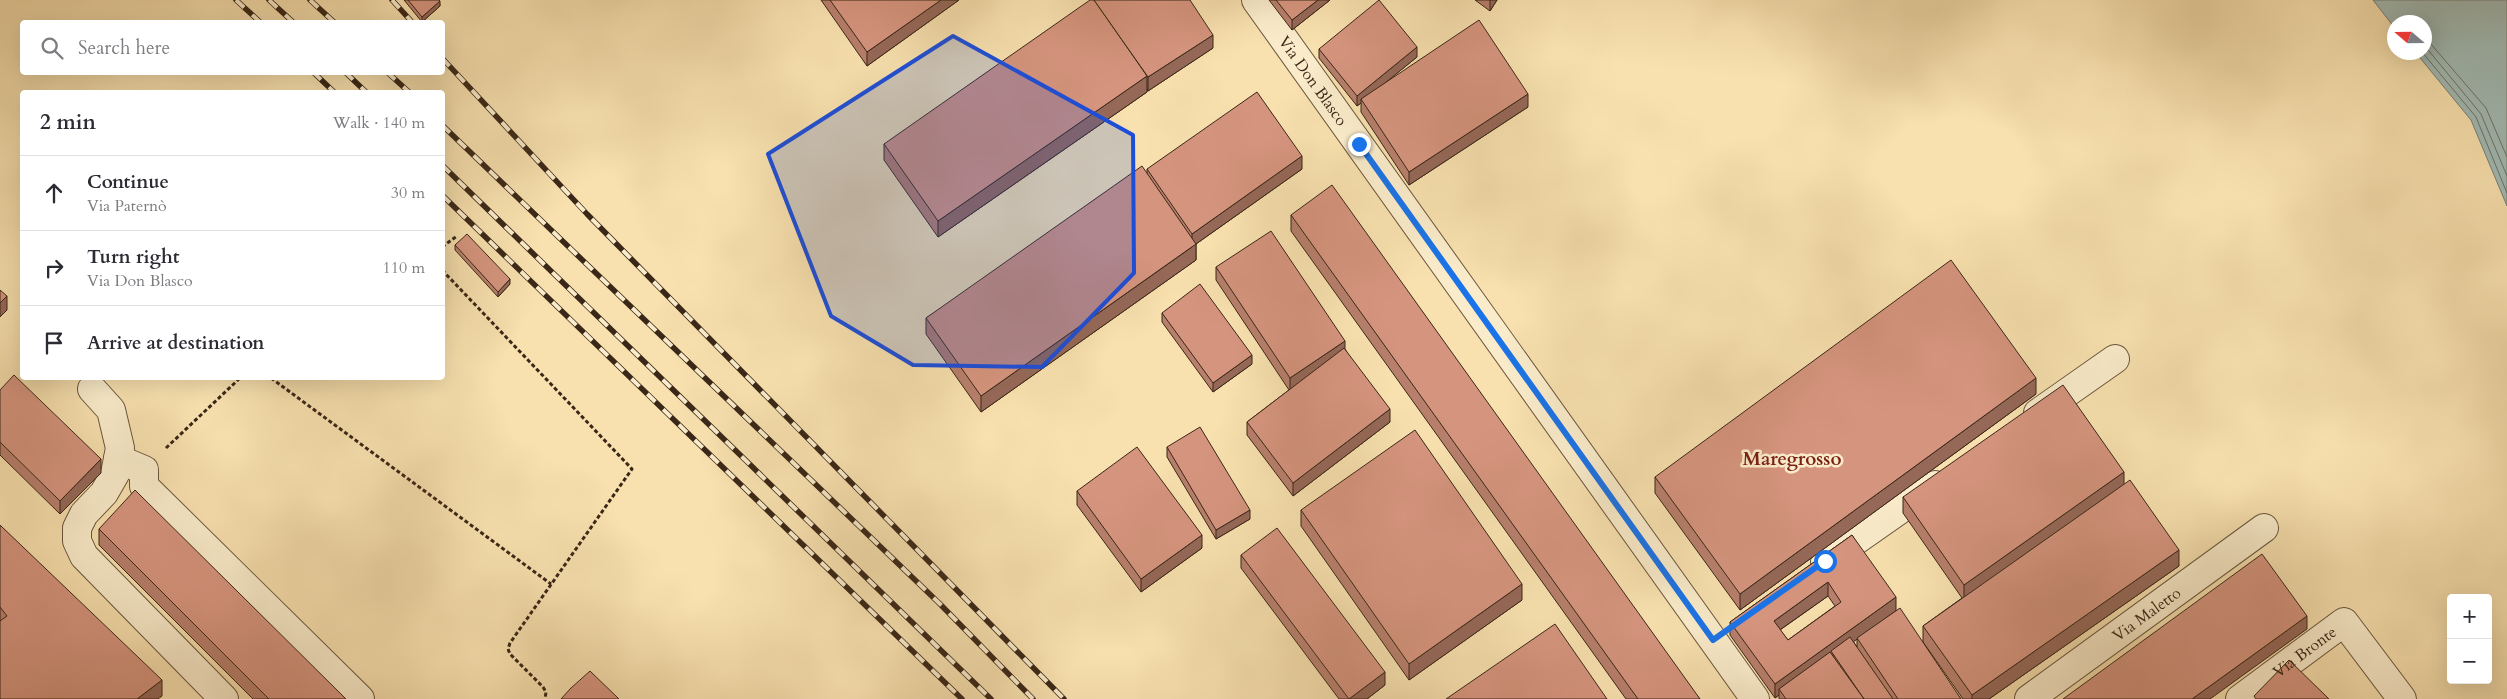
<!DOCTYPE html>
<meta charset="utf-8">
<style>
body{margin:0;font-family:Cardo,serif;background:#f7f7f7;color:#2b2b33}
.controls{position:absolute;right:15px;bottom:15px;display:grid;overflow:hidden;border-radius:5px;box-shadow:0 5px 20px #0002}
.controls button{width:45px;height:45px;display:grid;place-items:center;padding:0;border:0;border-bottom:1px solid #e1e1e2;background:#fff;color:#2b2b33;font:25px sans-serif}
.compass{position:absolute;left:2387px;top:15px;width:45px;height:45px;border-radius:50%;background:#fff;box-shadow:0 5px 20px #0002;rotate:290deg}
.stop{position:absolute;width:15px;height:15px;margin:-11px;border:4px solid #1a73e8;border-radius:50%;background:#fff}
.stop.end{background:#1a73e8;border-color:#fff;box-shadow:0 1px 5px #0008}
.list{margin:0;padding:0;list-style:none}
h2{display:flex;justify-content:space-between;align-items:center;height:65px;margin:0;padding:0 20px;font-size:21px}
h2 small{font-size:16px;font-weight:400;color:#7c7c81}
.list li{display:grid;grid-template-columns:32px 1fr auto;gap:15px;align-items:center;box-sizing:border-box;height:75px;padding:0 20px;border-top:1px solid #e1e1e2}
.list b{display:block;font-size:19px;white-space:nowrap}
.list p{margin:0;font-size:16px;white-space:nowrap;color:#7c7c81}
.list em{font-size:16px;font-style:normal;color:#7c7c81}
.icon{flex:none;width:28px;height:28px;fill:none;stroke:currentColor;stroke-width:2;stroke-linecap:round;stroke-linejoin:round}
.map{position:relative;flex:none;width:2507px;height:699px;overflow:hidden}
.search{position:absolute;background:#fff;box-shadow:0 5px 20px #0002;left:20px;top:20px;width:425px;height:55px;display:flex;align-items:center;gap:12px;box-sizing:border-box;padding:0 18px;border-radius:5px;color:#7c7c81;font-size:19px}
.panel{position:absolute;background:#fff;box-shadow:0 5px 20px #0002;left:20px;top:90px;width:425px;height:290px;border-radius:5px}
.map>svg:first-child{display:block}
</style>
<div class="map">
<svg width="2507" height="699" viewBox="0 0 2507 699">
<rect width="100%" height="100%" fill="#f8e1af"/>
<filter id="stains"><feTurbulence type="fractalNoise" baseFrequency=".004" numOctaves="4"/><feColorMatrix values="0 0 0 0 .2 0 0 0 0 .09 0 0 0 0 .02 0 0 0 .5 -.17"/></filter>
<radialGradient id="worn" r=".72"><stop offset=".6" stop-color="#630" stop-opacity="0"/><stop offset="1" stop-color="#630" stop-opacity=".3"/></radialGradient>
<!-- water -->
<polygon fill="#a1bbb5" stroke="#788076" points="2373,0 2507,0 2507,206 2471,120 2416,53 2424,52 2424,22 2394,22 2394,27"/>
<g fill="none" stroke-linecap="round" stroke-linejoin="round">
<!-- shore -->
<g stroke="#6e7166" stroke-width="1">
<polyline points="2424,36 2486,108 2507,157"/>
<polyline points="2424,45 2481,114 2507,176"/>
<polyline points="2422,52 2476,117 2507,193"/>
</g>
<defs>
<g id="minor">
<path id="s1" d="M1256 0 1755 699"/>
<polyline points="92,389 111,410 120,448 115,474 104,493 84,514 77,528 77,541 84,556 224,699"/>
<polyline points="2038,413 2115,359"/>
<polyline points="118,459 144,470 144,486 360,699"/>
<polyline points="1825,562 1935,485"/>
<path id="s2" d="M2029 699 2264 528"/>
<path id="s3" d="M2240 699 2344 622 2402 699"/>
</g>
</defs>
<!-- minor casing -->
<use href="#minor" stroke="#6a563d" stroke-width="30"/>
<!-- path -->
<g stroke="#3a2717" stroke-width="3" stroke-dasharray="4 2.5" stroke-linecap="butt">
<polyline points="442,247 457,236"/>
<polyline points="442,270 632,469 510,643 508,649 510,654 543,687 546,692 545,699"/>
<polyline points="271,378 551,584"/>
<polyline points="166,448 240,378"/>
</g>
<!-- minor -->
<use href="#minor" stroke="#faeccb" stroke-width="28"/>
<defs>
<g id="rail">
<polyline points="236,0 260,22"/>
<polyline points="269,0 293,22"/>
<polyline points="310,0 334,22"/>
<polyline points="392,0 412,22"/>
<polyline points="442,58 587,214 1064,699"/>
<polyline points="313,72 334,92"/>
<polyline points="345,72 366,92"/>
<polyline points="387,72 409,92"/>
<polyline points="442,125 939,603 1033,699"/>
<polyline points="442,165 991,699"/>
<polyline points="442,195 962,699"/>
</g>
</defs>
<!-- rail casing -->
<use href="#rail" stroke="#3a2717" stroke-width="5.5"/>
<!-- rail -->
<use href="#rail" stroke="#faeccb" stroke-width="4" stroke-dasharray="11" stroke-linecap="butt"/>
</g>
<!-- wall -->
<g fill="#b77f6c" stroke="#3a2717" fill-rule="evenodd">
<polygon points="404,0 439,0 440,6 422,22"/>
<polygon points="821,0 959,0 867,66"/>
<polygon points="1269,0 1330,0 1292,30"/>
<polygon points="1475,0 1497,0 1490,11"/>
<polygon points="1213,48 1148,91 1147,89 1147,92 938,237 884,160 884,144"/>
<polygon points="1319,49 1417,57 1386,82 1528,107 1409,185 1361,112 1361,103 1357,106 1319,58"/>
<polygon points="1147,169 1302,169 1196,244 1196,260 981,412 926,334 926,318 1147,174"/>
<polygon points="1291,215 1700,699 1626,699 1291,231"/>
<polygon points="455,245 510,284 498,297 455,250"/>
<polygon points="1216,267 1345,349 1390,422 1293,496 1247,435 1247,422 1289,390 1216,280"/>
<polygon points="1162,313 1252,364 1213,392 1162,322"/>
<polygon points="0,390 101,473 60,514 0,455"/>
<polygon points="2036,394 1740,610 1655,493 1655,477"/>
<polygon points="1167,447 1250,519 1216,539 1167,457"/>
<polygon points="2124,485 2179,566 1989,699 1963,699 1923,642 1923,626 1962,598 1903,513 1903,497"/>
<polygon points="1077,491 1202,548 1141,592 1077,505"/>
<polygon points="1301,510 1522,600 1409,680 1301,526"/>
<polygon points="0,525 162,696 0,699"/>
<polygon points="99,529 346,699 253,699 99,545"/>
<path d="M1852 535 1896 611 1961 699H1779V695L1775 698 1730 635V622ZM1828 596 1835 606 1788 640 1780 630ZM1857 639V647L1853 641Z"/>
<polygon points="1241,555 1385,685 1367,699 1339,699 1241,568"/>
</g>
<!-- shaded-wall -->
<g fill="#956858" stroke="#3a2717">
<polygon points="941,0 959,0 867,66 867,52"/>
<polygon points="1318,0 1330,0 1292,30 1292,20"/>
<polygon points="1490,0 1497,0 1490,11"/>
<polygon points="440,1 440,6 422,22 422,17"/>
<polygon points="1213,35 1213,48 1148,91 1148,77"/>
<polygon points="1417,47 1417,57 1363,101 1361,99 1361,103 1357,106 1357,96"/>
<polygon points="1147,76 1147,92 938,237 938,221"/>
<polygon points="1528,94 1528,107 1409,185 1409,172"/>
<polygon points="1302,156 1302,169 1196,244 1196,260 981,412 981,396 1192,247 1192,234"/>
<polygon points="510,279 510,284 498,297 498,292"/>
<polygon points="7,296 7,310 0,317 0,303"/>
<polygon points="1345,341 1345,355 1290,391 1290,378"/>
<polygon points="1252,355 1252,364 1213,392 1213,383"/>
<polygon points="2036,378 2036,394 1740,610 1740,594"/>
<polygon points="1390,409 1390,422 1293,496 1293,483"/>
<polygon points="101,459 101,473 60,514 60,501"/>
<polygon points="2124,472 2124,488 1964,601 1964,585"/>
<polygon points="1250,510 1250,519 1216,539 1216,530"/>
<polygon points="1202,535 1202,548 1141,592 1141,579"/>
<polygon points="2179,550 2179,566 1989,699 1972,699 1972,695"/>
<polygon points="1828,582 1828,596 1774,634 1774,621"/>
<polygon points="1522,584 1522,600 1409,680 1409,664"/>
<polygon points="1896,597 1896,611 1831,658 1779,689 1779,695 1775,698 1775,684"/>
<polygon points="2307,616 2307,629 2210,699 2192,699"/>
<polygon points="1385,672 1385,685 1367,699 1349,699"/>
<polygon points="162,680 162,696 158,699 137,699"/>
</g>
<!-- building -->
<g fill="#d5947e" stroke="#3a2717" fill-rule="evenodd">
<polygon points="408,0 439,0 440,1 422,17"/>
<polygon points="830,0 941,0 867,52"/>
<polygon points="1090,0 1094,0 1147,76 938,221 884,144"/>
<polygon points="1094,0 1190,0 1213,35 1148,77"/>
<polygon points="1276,0 1318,0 1292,20"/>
<polygon points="1379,0 1417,47 1357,96 1319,49"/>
<polygon points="1479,20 1528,94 1409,172 1361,99"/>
<polygon points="1257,92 1302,156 1192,234 1147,169"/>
<polygon points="1142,166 1196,244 981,396 926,318"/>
<polygon points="1332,185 1700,699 1638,699 1291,215"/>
<polygon points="1271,231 1345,341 1290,378 1216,267"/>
<polygon points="467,234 510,279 498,292 455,245"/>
<polygon points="1951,260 2036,378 1740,594 1655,477"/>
<polygon points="1200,284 1252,355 1213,383 1162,313"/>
<polygon points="0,290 7,296 0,303"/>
<polygon points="1344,348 1390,409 1293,483 1247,422"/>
<polygon points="14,375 101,459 60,501 0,442 0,390"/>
<polygon points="2063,385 2124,472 1964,585 1903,497"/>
<polygon points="1200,427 1250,510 1216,530 1167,447"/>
<polygon points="1415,430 1522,584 1409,664 1301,510"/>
<polygon points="1137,447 1202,535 1141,579 1077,491"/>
<polygon points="2130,480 2179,550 1972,695 1923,626"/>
<polygon points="135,490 346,699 269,699 99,529"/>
<polygon points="0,525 162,680 137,699 0,699 0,621 7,616 0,607"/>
<polygon points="1277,528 1385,672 1349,699 1241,555"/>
<path d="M1852 535 1896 597 1775 684 1730 622ZM1828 582 1841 602 1788 640 1774 621Z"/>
<polygon points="2262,554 2307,616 2192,699 2063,699"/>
<polygon points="1900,608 1961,699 1898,699 1857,638"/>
<polygon points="1555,624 1607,699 1446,699"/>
<polygon points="1850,637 1893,699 1864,699 1831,651"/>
<polygon points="1830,652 1864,699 1786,699 1779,689"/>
<polygon points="2289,660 2329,699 2256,699 2254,696"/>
<polygon points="590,671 619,699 561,699 571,688"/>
</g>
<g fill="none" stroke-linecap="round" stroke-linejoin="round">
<!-- route -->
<polyline stroke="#1a73e8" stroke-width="6" points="1359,144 1713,640 1825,561"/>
</g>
<!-- marked area -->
<path fill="#1d4ed8" fill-opacity="0.2" stroke="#1d4ed8" stroke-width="4" stroke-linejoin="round" d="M953 36 1133 135 1134 273 1042 367 913 365 831 316 768 154Z"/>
<g text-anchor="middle" stroke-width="5" stroke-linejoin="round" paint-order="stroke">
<!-- street labels -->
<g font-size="16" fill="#3a2717" stroke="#faeccb">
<text dy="6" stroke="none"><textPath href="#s1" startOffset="99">Via Don Blasco</textPath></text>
<text dy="6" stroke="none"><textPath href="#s2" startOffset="145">Via Maletto</textPath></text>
<text dy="6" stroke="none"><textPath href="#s3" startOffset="80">Via Bronte</textPath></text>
</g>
<!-- quarter labels -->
<g font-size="19" font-weight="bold" fill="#7a1f14" stroke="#faeccb">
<text x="1792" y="465">Maregrosso</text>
</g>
</g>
<rect width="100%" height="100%" filter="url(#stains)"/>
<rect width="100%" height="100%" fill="url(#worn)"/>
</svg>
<div class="controls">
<button>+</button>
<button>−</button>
</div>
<svg class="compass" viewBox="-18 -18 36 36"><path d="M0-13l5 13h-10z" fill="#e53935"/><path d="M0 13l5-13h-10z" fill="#7c7c81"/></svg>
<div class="stop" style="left:1825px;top:561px"></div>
<div class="stop end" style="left:1359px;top:144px"></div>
<div class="search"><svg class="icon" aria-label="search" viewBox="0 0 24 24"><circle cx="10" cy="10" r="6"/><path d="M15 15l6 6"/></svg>Search here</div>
<section class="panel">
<h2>2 min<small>Walk · 140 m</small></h2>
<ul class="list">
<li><svg class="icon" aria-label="ahead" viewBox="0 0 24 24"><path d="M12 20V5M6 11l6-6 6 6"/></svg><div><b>Continue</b><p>Via Paternò</p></div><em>30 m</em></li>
<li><svg class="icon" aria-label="right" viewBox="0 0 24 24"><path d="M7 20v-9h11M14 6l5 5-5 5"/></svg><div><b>Turn right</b><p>Via Don Blasco</p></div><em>110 m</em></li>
<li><svg class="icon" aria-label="arrive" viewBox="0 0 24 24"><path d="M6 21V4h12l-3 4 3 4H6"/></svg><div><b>Arrive at destination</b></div></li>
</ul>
</section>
</div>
